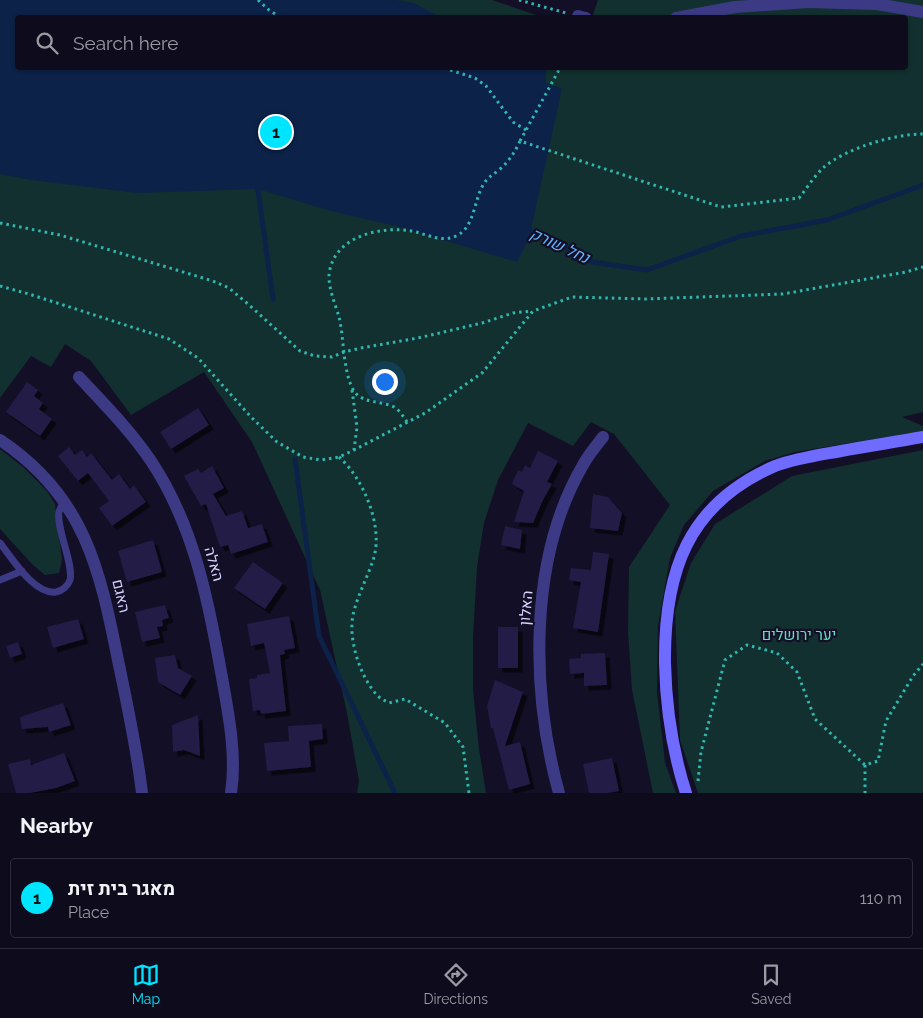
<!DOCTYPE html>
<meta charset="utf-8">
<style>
body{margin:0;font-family:Raleway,Heebo,sans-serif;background:#1c1929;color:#f1f3f6}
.you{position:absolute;left:384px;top:381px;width:18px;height:18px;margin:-12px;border:4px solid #fff;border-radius:50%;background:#1a73e8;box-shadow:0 0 0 8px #1a73e833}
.badge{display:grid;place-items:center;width:32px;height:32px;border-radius:50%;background:#00e5ff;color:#111;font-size:16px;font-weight:700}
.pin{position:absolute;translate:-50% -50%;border:2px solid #fff;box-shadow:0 1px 5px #0006}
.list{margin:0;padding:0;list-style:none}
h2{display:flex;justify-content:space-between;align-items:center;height:65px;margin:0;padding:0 20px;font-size:21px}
h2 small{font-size:16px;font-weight:400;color:#9b9ba3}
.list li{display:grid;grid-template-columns:32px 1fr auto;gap:15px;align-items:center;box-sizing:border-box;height:80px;margin:0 10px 10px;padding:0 10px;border:1px solid #2e2b3b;border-radius:5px}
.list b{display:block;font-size:19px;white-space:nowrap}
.list p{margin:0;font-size:16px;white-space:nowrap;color:#9b9ba3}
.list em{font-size:16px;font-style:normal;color:#9b9ba3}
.icon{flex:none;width:28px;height:28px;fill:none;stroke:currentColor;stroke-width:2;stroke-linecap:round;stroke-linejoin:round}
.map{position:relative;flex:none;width:923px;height:793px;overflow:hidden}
.search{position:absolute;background:#0e0b1c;box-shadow:0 1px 4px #0004;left:15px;right:15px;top:15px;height:55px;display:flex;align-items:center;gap:12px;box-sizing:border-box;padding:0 18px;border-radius:5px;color:#9b9ba3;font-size:19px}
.sheet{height:155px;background:#0e0b1c}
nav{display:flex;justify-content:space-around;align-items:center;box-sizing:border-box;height:70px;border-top:1px solid #2e2b3b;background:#0e0b1c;font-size:14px;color:#9b9ba3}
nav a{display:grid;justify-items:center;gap:2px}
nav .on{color:#00e5ff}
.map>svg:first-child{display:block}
</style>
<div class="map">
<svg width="923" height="793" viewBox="0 0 923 793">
<defs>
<filter id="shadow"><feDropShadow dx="4.5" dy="4.5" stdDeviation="0" flood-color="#0009"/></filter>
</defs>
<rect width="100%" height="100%" fill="#130f26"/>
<!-- green -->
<g fill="#12302f">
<polygon points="0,0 492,0 542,17 18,18 18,68 906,68 906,18 592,17 598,0 923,0 923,412 902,417 923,426 923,431 795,452 765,461 713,491 684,525 670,558 658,626 657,692 665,763 676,793 653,793 632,690 628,632 629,567 670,505 614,434 591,422 573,446 528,423 498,480 484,523 477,567 473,637 473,690 479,749 486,793 357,793 359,781 347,713 320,590 252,442 204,372 131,415 91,361 65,344 51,367 31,356 0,398"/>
<polygon points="0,449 23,467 47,491 55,504 62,560 59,573 45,575 33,565 0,529"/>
<polygon points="923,450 923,793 698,793 680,740 675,611 691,563 715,524 792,476"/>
</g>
<!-- water -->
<polygon fill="#0c2248" points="0,0 396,0 414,3 440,17 18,18 18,68 540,68 546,70 546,83 562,89 529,238 517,262 396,226 331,211 258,189 137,193 31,180 0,174"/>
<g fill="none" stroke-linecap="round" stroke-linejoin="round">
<!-- stream -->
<g stroke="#0c2248" stroke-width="5">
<polyline points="257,183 273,299"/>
<polyline points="526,229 550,239 592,262 647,270 741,236 827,220 923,185"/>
<polyline points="295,459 319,636 395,793"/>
</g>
</g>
<!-- building -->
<g fill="#241b47" filter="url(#shadow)">
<polygon points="27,382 38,390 34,396 43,403 39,409 52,419 40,436 6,412"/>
<polygon points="198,408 209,425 171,449 160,432"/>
<polygon points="69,447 75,455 82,450 87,457 91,453 112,480 119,474 130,489 134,485 146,502 112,526 99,508 109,501 88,473 78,481 58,456"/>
<polygon points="538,451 558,461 547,482 552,484 543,500 533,523 514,522 524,491 512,484 518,470 522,472 525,465 530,468"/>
<polygon points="212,466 224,488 213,494 226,516 242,511 248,528 262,524 268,542 231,554 228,545 220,547 206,504 201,506 184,476 198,469 201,473"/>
<polygon points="593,494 608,497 622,513 618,531 590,528"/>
<polygon points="505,526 522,530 520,549 501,545"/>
<polygon points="153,540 162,572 127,582 118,551"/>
<polygon points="593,552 609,554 598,632 573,628 581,582 569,580 571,568 591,570"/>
<polygon points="253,562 283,583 265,609 234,588"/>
<polygon points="165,605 169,618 162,620 163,626 157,627 160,638 142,642 135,612"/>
<polygon points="289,616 295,648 284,650 285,654 280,655 286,711 261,714 260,710 253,711 249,679 257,678 257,675 270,673 264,643 251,646 247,624"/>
<polygon points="78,619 84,639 53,648 47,627"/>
<rect x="498" y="627" width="20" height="41"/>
<polygon points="18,642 22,654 10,658 6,646"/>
<polygon points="605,653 607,685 584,686 584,673 570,674 569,659 581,658 581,654"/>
<polygon points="175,655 178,668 192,676 180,695 158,682 155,658"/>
<polygon points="495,680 523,692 505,746 520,742 530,784 509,790 493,728 491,728 487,706"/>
<polygon points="63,703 71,725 49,732 48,727 22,729 20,717"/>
<polygon points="198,715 200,756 184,750 173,752 172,725"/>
<polygon points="322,724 323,739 309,741 311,767 267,771 264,743 289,741 288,726"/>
<polygon points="64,753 75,781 56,788 30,793 16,793 8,764 30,759 31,765"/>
<polygon points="612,758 619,791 608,793 589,793 583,764"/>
</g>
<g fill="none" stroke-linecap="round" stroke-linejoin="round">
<!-- path -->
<g stroke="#2fb8b0" stroke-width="3" stroke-dasharray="2.5 4" stroke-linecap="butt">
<polyline points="258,0 269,10 281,18"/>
<polyline points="519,0 566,13"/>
<polyline points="444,68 475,78 486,86 513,122 526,130"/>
<polyline points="520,141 560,68"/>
<polyline points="0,223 60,235 213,281 229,288 248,304 300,351 315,356 332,357 344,352 361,348 418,338 482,323 513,313 532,311"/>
<polyline points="0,286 29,294 169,339 198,358 251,417 277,442 303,457 321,460 339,457 354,450 425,413 482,373 533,311 572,297 645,299 783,294 906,272 923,267"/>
<polyline points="352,390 357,427 354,450"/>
<path d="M407 422C403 416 399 409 392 406 379 401 362 403 354 391 343 374 344 337 339 317 335 303 326 283 330 269 338 235 382 226 412 231 427 234 441 243 456 236 474 228 474 202 482 187 486 178 493 175 500 169 509 161 515 152 520 141L721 207 799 198C807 188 815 175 824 167 847 148 894 134 923 134"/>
<path d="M339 457C363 478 383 525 374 557 368 577 357 596 353 615 348 639 360 676 376 694 379 698 384 700 389 703L405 699 445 723 463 747 469 793"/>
<polyline points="865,765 865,793"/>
<polyline points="698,781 701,752 725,660 747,645 777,653 797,672 815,719 865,765 878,761 886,721 913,676 923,664"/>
</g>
<!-- lane -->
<g stroke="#3d3a85" stroke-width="7">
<path d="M0 543C12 558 34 595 56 592 62 591 68 586 70 580 74 564 56 529 59 512 60 508 63 504 64 501"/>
<polyline points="0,580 22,571"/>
</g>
<!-- street -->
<g stroke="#3d3a85" stroke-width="12">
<polyline points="578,16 586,18"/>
<polyline points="676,18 735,7 808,2 877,4 923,12"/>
<path d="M79 377C104 404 130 430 151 461 193 524 208 598 221 672 228 711 237 754 231 793"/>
<path d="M0 440C86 497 100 571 119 665 128 708 137 750 142 793"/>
<path d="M559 793C531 692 528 559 583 465 588 455 596 446 603 437"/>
</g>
<!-- secondary -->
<path stroke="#6f6bff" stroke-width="12" d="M686 793C672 750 666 708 665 663 664 573 687 504 775 466 796 458 819 455 841 451 868 446 896 442 923 437"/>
</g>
<g text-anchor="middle" stroke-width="4.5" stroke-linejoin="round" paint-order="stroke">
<!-- street labels -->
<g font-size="15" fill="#d9d4ff" stroke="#130f26">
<text transform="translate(214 564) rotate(74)" y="5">האלה</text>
<text transform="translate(121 596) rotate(77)" y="5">האגם</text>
<text transform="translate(526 608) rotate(-85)" y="5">האלון</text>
</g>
<!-- park labels -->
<g font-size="15" fill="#5fe0c0" stroke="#130f26">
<text x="799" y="640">יער ירושלים</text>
</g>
<!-- water labels -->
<g font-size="16" font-style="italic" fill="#62b6ff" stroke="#130f26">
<text transform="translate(560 245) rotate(25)" y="6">נחל שורק</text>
</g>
</g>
</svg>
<div class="you"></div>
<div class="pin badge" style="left:276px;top:132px">1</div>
<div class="search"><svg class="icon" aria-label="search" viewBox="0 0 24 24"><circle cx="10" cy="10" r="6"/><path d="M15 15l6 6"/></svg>Search here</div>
</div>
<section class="sheet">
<h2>Nearby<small></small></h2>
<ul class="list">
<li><span class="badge">1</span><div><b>מאגר בית זית</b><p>Place</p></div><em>110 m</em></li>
</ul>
</section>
<nav>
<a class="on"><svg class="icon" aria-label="map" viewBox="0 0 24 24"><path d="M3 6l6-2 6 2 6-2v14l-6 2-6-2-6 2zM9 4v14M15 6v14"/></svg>Map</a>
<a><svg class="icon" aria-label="directions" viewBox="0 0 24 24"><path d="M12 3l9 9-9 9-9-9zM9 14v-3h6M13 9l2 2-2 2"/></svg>Directions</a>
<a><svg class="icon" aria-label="saved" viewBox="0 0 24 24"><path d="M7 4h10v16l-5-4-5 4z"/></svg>Saved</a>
</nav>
